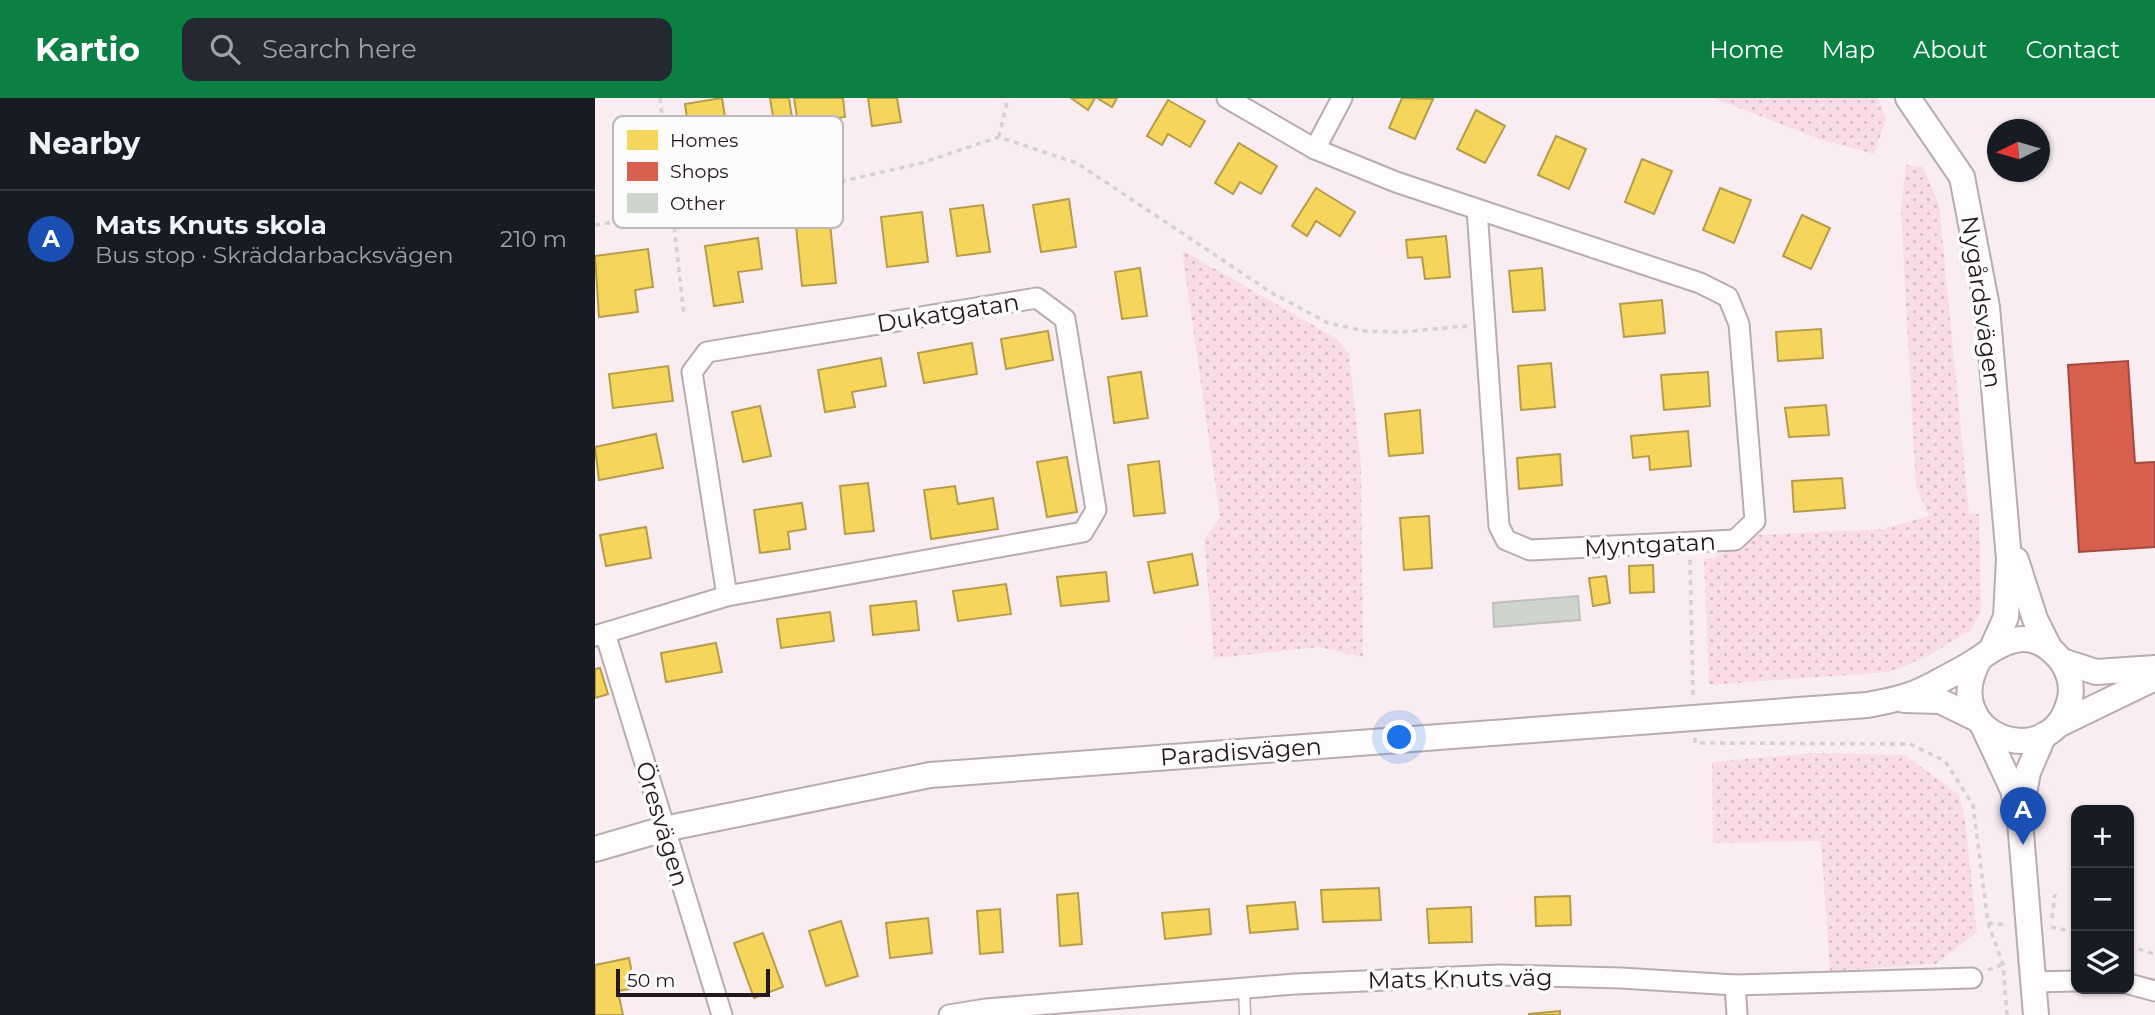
<!DOCTYPE html>
<meta charset="utf-8">
<style>
body{margin:0;font-family:Montserrat,sans-serif;background:#242831;color:#f1f3f6}
.controls{position:absolute;right:21px;bottom:21px;display:grid;overflow:hidden;border-radius:14px;box-shadow:0 2px 5px #0004}
.controls button{width:63px;height:63px;display:grid;place-items:center;padding:0;border:0;border-bottom:2px solid #363941;background:#171b24;color:#f1f3f6;font:35px sans-serif}
.compass{position:absolute;left:1392px;top:21px;width:63px;height:63px;border-radius:50%;background:#171b24;box-shadow:0 2px 5px #0004;rotate:265deg}
.scale{position:absolute;left:21px;bottom:18px;width:154px;box-sizing:border-box;padding-left:7px;border:4px solid #25181d;border-top:0;font-size:19px;line-height:24px;white-space:nowrap;color:#25181d;-webkit-text-stroke:5px #fcfcfc;paint-order:stroke}
.you{position:absolute;left:805px;top:640px;width:24px;height:24px;margin:-18px;border:5px solid #fff;border-radius:50%;background:#1a73e8;box-shadow:0 0 0 10px #1a73e833}
.badge{display:grid;place-items:center;width:46px;height:46px;border-radius:50%;background:#0b8043;color:#fff;font-size:23px;font-weight:700}
.pin{position:absolute;translate:-50% -58px;filter:drop-shadow(0 2px 4px #0008)}
.pin::after{content:'';position:absolute;top:37px;width:24px;height:21px;background:inherit;clip-path:polygon(0 0,100% 0,50% 100%)}
.list{margin:0;padding:0;list-style:none}
h2{display:flex;justify-content:space-between;align-items:center;height:91px;margin:0;padding:0 28px;font-size:30px}
h2 small{font-size:23px;font-weight:400;color:#9ea1a6}
.list li{display:grid;grid-template-columns:46px 1fr auto;gap:21px;align-items:center;box-sizing:border-box;height:98px;padding:0 28px;border-top:2px solid #363941}
.list b{display:block;font-size:26px;white-space:nowrap}
.list p{margin:0;font-size:23px;white-space:nowrap;color:#9ea1a6}
.list em{font-size:23px;font-style:normal;color:#9ea1a6}
.icon{flex:none;width:38px;height:38px;fill:none;stroke:currentColor;stroke-width:2;stroke-linecap:round;stroke-linejoin:round}
.map{position:relative;flex:none;width:1560px;height:917px;overflow:hidden}
header{display:flex;align-items:center;gap:42px;box-sizing:border-box;height:98px;padding:0 35px;background:#0b8043;color:#fff}
header strong{font-size:33px}
nav{display:flex;gap:38px;margin-inline-start:auto;font-size:24px}
.search{width:490px;height:63px;background:#242831;display:flex;align-items:center;gap:18px;box-sizing:border-box;padding:0 24px;border-radius:14px;color:#9ea1a6;font-size:26px}
main{display:flex}
aside{flex:1;background:#171b24}
.map>svg:first-child{display:block}
</style>
<header>
<strong>Kartio</strong>
<div class="search"><svg class="icon" aria-label="search" viewBox="0 0 24 24"><circle cx="10" cy="10" r="6"/><path d="M15 15l6 6"/></svg>Search here</div>
<nav><a>Home</a><a>Map</a><a>About</a><a>Contact</a></nav>
</header>
<main>
<aside>
<h2>Nearby<small></small></h2>
<ul class="list">
<li><span class="badge" style="background:#1a4fb4">A</span><div><b>Mats Knuts skola</b><p>Bus stop · Skräddarbacksvägen</p></div><em>210 m</em></li>
</ul>
</aside>
<div class="map">
<svg width="1560" height="917" viewBox="0 0 1560 917">
<defs>
<pattern id="grass-dots" width="8" height="8" patternUnits="userSpaceOnUse" patternTransform="scale(1.75)"><rect width="8" height="8" fill="#f9dce7"/><path d="M2 2h.1M6 6h.1" fill="none" stroke="#d5bcc6" stroke-width="1.8" stroke-linecap="round"/></pattern>
</defs>
<rect width="100%" height="100%" fill="#f9edf1"/>
<!-- grass -->
<g fill="url(#grass-dots)">
<polygon points="1119,0 1283,0 1291,21 1279,56 1227,42"/>
<polygon points="1311,67 1328,69 1344,106 1374,416 1384,416 1386,513 1375,533 1331,559 1294,574 1114,587 1109,461 1119,460 1161,437 1289,431 1334,418 1321,389 1306,112"/>
<polygon points="587,152 742,241 754,256 766,369 768,559 724,549 619,560 609,441 625,419"/>
<polygon points="1220,655 1310,657 1364,697 1370,722 1382,834 1341,866 1235,873 1226,743 1118,745 1117,664"/>
</g>
<!-- homes -->
<g fill="#f6d55c" stroke="#b79c49" stroke-width="2">
<polygon points="127,0 131,25 118,27 121,46 96,49 90,6"/>
<polygon points="175,0 194,0 200,40 182,42"/>
<polygon points="199,0 248,0 250,19 203,25"/>
<polygon points="273,0 302,0 306,24 277,28"/>
<polygon points="476,0 500,0 493,12"/>
<polygon points="502,0 522,0 517,9"/>
<polygon points="807,0 838,1 820,41 794,30"/>
<polygon points="573,2 610,23 595,49 573,36 567,47 552,38"/>
<polygon points="881,12 910,28 890,65 862,51"/>
<polygon points="961,38 991,51 974,91 943,77"/>
<polygon points="644,45 682,68 666,96 645,84 638,96 620,85"/>
<polygon points="1047,61 1077,73 1059,116 1030,104"/>
<polygon points="721,90 760,114 745,138 721,123 712,138 697,128"/>
<polygon points="1125,90 1156,102 1139,145 1108,132"/>
<polygon points="474,101 481,149 446,154 438,107"/>
<polygon points="388,107 395,154 362,158 355,111"/>
<polygon points="327,114 333,164 292,169 286,119"/>
<polygon points="1207,117 1235,130 1216,171 1188,158"/>
<polygon points="235,125 241,185 207,188 201,128"/>
<polygon points="851,138 855,179 830,181 827,159 813,160 811,142"/>
<polygon points="163,140 167,171 143,174 148,204 119,208 110,148"/>
<polygon points="53,151 58,189 40,192 43,214 4,219 0,158"/>
<polygon points="545,170 552,218 527,221 520,174"/>
<polygon points="947,170 950,212 918,214 914,173"/>
<polygon points="1067,202 1070,235 1029,239 1025,206"/>
<polygon points="1226,231 1228,260 1183,263 1181,234"/>
<polygon points="453,233 458,262 411,271 406,241"/>
<polygon points="377,245 382,276 329,285 323,255"/>
<polygon points="286,260 291,288 257,294 260,309 230,314 223,272"/>
<polygon points="956,265 960,309 926,312 923,268"/>
<polygon points="73,268 78,303 18,310 14,276"/>
<polygon points="546,274 553,320 519,325 513,279"/>
<polygon points="1113,274 1115,308 1069,312 1066,277"/>
<polygon points="1231,307 1234,337 1194,339 1190,310"/>
<polygon points="165,308 176,358 148,364 137,314"/>
<polygon points="825,312 828,355 794,358 790,316"/>
<polygon points="1093,333 1096,368 1055,372 1054,358 1038,360 1036,338"/>
<polygon points="61,336 68,370 4,382 0,349"/>
<polygon points="965,356 967,387 924,391 922,360"/>
<polygon points="472,359 482,414 452,419 442,364"/>
<polygon points="564,363 570,415 539,418 533,367"/>
<polygon points="1247,380 1250,410 1199,414 1197,383"/>
<polygon points="273,385 279,433 250,436 245,388"/>
<polygon points="360,388 363,406 398,400 403,431 336,441 329,392"/>
<polygon points="207,405 211,431 193,434 195,451 165,455 159,412"/>
<polygon points="834,418 837,470 809,472 805,420"/>
<polygon points="51,429 56,460 11,468 5,437"/>
<polygon points="597,456 603,487 559,495 553,464"/>
<polygon points="1058,467 1059,494 1035,495 1034,468"/>
<polygon points="511,474 514,503 466,508 462,479"/>
<polygon points="1011,478 1015,505 998,508 994,480"/>
<polygon points="411,486 416,516 363,523 358,493"/>
<polygon points="321,503 324,532 278,537 275,508"/>
<polygon points="235,514 239,543 186,550 182,521"/>
<polygon points="121,545 127,574 71,584 66,555"/>
<polygon points="5,570 13,596 0,600 0,571"/>
<polygon points="784,790 786,822 728,824 726,792"/>
<polygon points="483,795 487,846 465,848 462,797"/>
<polygon points="975,798 976,827 941,828 940,799"/>
<polygon points="700,804 703,831 655,835 652,808"/>
<polygon points="876,809 877,844 834,845 832,811"/>
<polygon points="405,811 408,854 385,856 382,813"/>
<polygon points="614,811 616,836 570,841 567,815"/>
<polygon points="333,820 337,855 295,860 291,825"/>
<polygon points="246,823 263,878 231,888 214,833"/>
<polygon points="168,835 188,889 159,900 139,845"/>
<polygon points="34,860 40,890 23,893 28,917 0,917 0,867"/>
<polygon points="965,913 965,917 934,917 934,916"/>
</g>
<!-- shops -->
<polygon fill="#d6604d" stroke="#a14a3f" stroke-width="2" points="1533,263 1540,365 1560,364 1560,449 1484,454 1473,267"/>
<!-- building -->
<polygon fill="#ced5cd" stroke="#bebebc" stroke-width="2" points="983,498 985,522 899,529 898,505"/>
<g fill="none" stroke-linecap="round" stroke-linejoin="round">
<defs>
<polyline id="service" points="649,890 650,917"/>
<g id="minor">
<polyline points="632,0 720,51 801,84 882,111 904,428 911,442 935,452 1140,442 1160,423 1144,226 1133,199 1105,185 882,111"/>
<polyline points="720,51 747,0"/>
<polyline points="10,535 127,917"/>
<polyline points="0,538 132,498 488,434 501,412 470,221 442,200 112,254 97,274 132,498"/>
<polyline points="1438,884 1481,883"/>
<polyline points="1534,886 1560,893"/>
<polyline points="1140,887 1142,917"/>
<polyline points="354,917 391,911 700,886 905,877 1026,880 1140,887 1377,880"/>
</g>
<g id="tertiary">
<polyline points="1313,0 1367,79 1392,209 1414,461 1411,519 1398,548"/>
<polyline points="1421,462 1440,521 1455,551"/>
<polyline points="1467,563 1501,574 1560,570"/>
<polyline points="1309,602 1345,603 1382,621"/>
<polyline points="1463,627 1560,580"/>
<polyline points="1388,628 1418,692 1425,723 1441,917"/>
<polyline points="1426,712 1433,674 1449,637"/>
<path d="M0 751 69 731 335 677 1272 607C1293 603 1315 599 1333 589 1350 580 1369 571 1385 560 1412 540 1438 530 1464 560 1473 571 1478 586 1475 600 1459 679 1339 639 1385 560"/>
</g>
</defs>
<!-- service casing -->
<use href="#service" stroke="#b8acb1" stroke-width="13"/>
<!-- minor casing -->
<use href="#minor" stroke="#b8acb1" stroke-width="23"/>
<!-- tertiary casing -->
<use href="#tertiary" stroke="#b8acb1" stroke-width="28"/>
<!-- path -->
<g stroke="#d6d2d3" stroke-width="3.5" stroke-dasharray="5 5" stroke-linecap="butt">
<polyline points="65,0 89,218"/>
<polyline points="404,39 413,0"/>
<polyline points="0,127 151,105 323,66 404,39 482,65 677,195 733,225 770,233 805,234 872,228"/>
<polyline points="1095,462 1098,597"/>
<polyline points="1100,640 1100,645 1315,646 1350,663 1378,707 1393,825 1408,866 1412,917"/>
<polyline points="1457,820 1460,796"/>
<polyline points="1393,825 1413,827"/>
<polyline points="1456,829 1481,834"/>
<polyline points="1534,848 1560,856"/>
<polyline points="1393,872 1408,866"/>
</g>
<!-- service -->
<use href="#service" stroke="#fefcfd" stroke-width="10"/>
<!-- minor -->
<use href="#minor" stroke="#fefcfd" stroke-width="19"/>
<!-- tertiary -->
<use href="#tertiary" stroke="#fefcfd" stroke-width="24"/>
</g>
<g text-anchor="middle" stroke-width="7" stroke-linejoin="round" paint-order="stroke">
<!-- street labels -->
<g font-size="24" fill="#25181d" stroke="#fcfcfc">
<text transform="translate(1386 204) rotate(82)" y="8">Nygårdsvägen</text>
<text transform="translate(353 215) rotate(-9)" y="8">Dukatgatan</text>
<text transform="translate(1055 447) rotate(-3)" y="8">Myntgatan</text>
<text transform="translate(646 654) rotate(-4)" y="8">Paradisvägen</text>
<text transform="translate(67 726) rotate(73)" y="8">Öresvägen</text>
<text transform="translate(865 881) rotate(-1)" y="8">Mats Knuts väg</text>
</g>
</g>
<!-- legend -->
<rect x="18" y="18" width="230" height="112" rx="10" fill="#fcfcfc" stroke="#bcb8b9" stroke-width="2"/>
<rect x="32" y="32" width="31" height="20" fill="#f6d55c"/>
<rect x="32" y="64" width="31" height="19" fill="#d6604d"/>
<rect x="32" y="95" width="31" height="20" fill="#ced5cd"/>
<g font-size="19" fill="#25181d">
<text x="75" y="49">Homes</text>
<text x="75" y="80">Shops</text>
<text x="75" y="112">Other</text>
</g>
</svg>
<div class="controls">
<button>+</button>
<button>−</button>
<button><svg class="icon" aria-label="layers" viewBox="0 0 24 24"><path d="M12 4l9 5-9 5-9-5zM3 14l9 5 9-5"/></svg></button>
</div>
<svg class="compass" viewBox="-18 -18 36 36"><path d="M0-13l5 13h-10z" fill="#e53935"/><path d="M0 13l5-13h-10z" fill="#9ea1a6"/></svg>
<div class="scale">50 m</div>
<div class="you"></div>
<div class="pin badge" style="left:1428px;top:747px;background:#1a4fb4">A</div>
</div>
</main>
